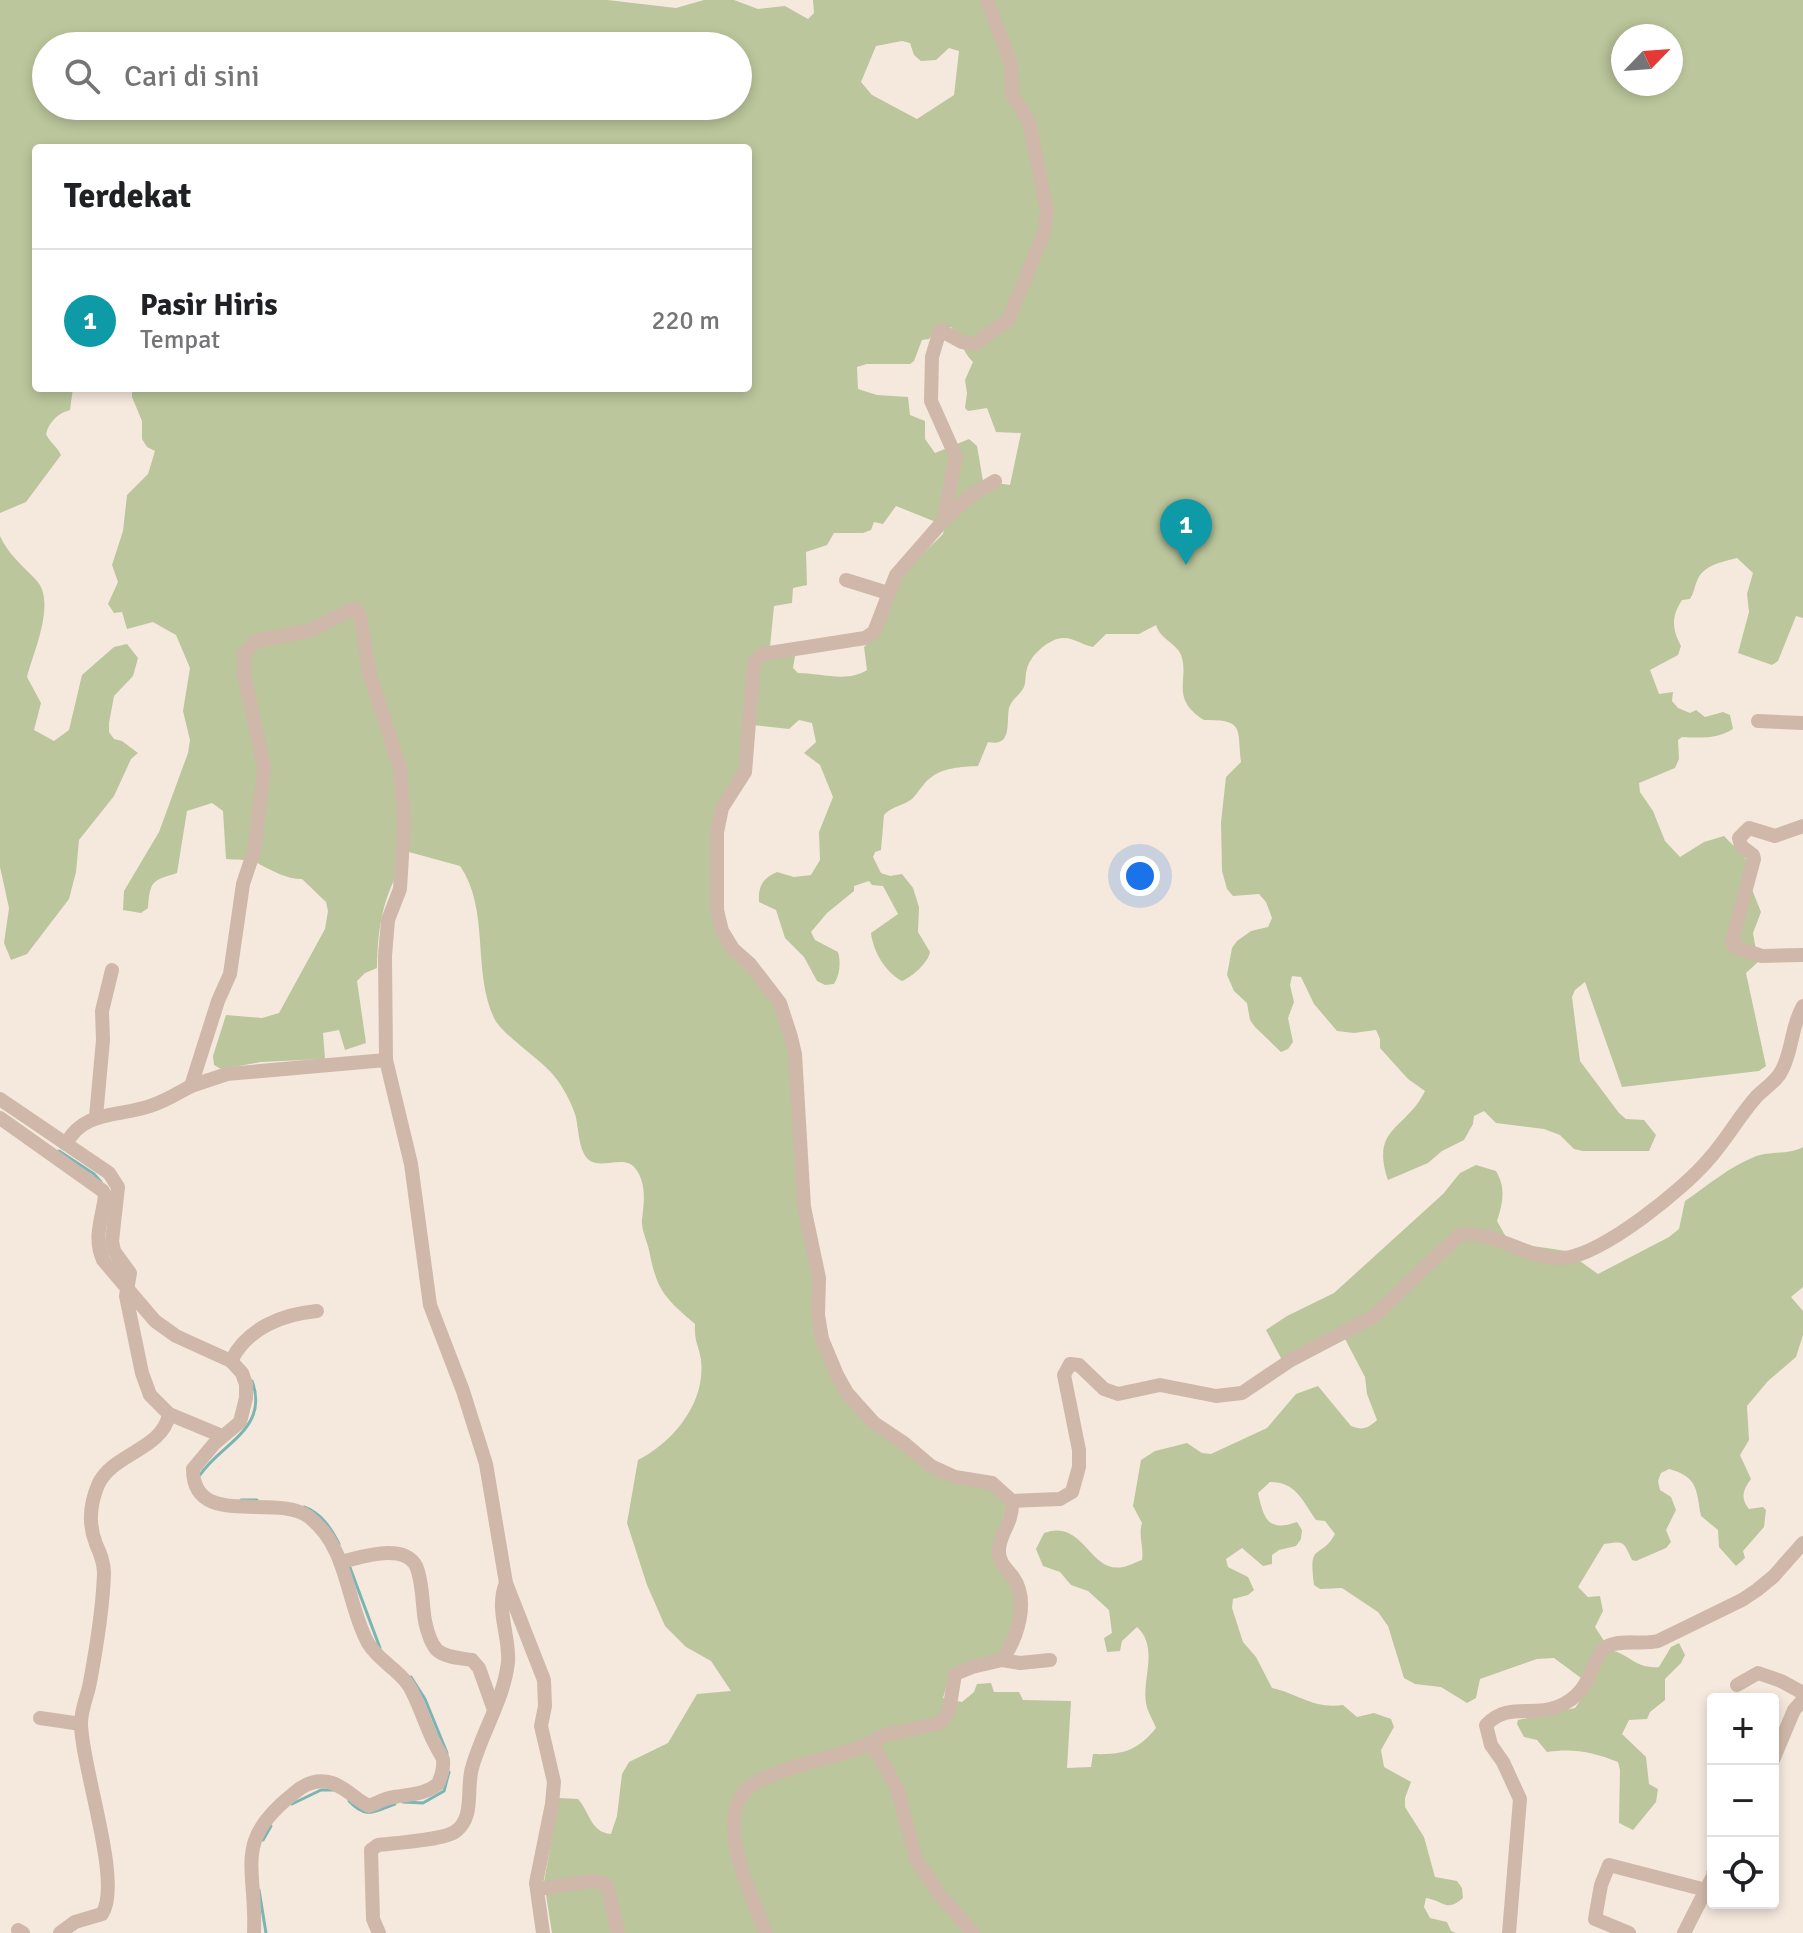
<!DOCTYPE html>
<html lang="id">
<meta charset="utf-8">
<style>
body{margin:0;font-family:Signika,sans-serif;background:#f2f2f2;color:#202124}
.controls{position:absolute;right:24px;bottom:24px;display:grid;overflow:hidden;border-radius:8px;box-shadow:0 4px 12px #0003}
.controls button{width:72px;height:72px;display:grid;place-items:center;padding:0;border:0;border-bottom:2px solid #e0e0e0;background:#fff;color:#202124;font:40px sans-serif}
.compass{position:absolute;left:1611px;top:24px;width:72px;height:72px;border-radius:50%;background:#fff;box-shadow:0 4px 12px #0003;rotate:65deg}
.you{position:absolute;left:1140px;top:876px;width:28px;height:28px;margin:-20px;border:6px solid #fff;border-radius:50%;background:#1a73e8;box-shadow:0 0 0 12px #1a73e833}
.badge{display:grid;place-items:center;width:52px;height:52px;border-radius:50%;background:#ea580c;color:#fff;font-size:26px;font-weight:700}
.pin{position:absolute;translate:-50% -66px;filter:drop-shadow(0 2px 4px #0008)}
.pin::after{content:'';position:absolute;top:42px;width:28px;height:24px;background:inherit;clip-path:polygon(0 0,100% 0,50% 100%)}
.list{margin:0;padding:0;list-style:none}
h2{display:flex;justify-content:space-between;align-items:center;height:104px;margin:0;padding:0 32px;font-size:34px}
h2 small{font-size:26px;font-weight:400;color:#757577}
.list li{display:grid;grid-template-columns:52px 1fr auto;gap:24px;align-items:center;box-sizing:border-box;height:144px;padding:0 32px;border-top:2px solid #e0e0e0}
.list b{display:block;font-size:30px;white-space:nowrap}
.list p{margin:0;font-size:26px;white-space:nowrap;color:#757577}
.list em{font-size:26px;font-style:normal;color:#757577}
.icon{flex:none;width:44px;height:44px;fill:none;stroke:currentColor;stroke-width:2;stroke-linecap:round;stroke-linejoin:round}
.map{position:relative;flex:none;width:1803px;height:1933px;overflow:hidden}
.search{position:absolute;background:#fff;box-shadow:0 4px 12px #0003;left:32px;top:32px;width:720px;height:88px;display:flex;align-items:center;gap:20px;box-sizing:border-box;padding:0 28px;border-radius:44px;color:#757577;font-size:30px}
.panel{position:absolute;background:#fff;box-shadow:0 4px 12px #0003;left:32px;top:144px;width:720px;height:248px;border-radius:8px}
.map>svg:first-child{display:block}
</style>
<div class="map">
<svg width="1803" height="1933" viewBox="0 0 1803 1933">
<rect width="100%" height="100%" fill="#f5e9de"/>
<!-- green -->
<g fill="#bbc69c" fill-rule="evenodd">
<path d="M0 0H607L676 8 704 0H734L758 9 785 6 808 19 814 13 813 0H1803V618L1796 616 1778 661 1772 665 1738 653 1749 612 1747 594 1753 573 1737 558C1722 562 1703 565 1697 581 1694 588 1694 593 1690 599L1682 600C1671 617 1672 629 1681 646L1678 655 1650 670 1659 694 1673 692 1672 701 1678 708 1690 713 1696 710 1705 717 1723 712 1730 715 1733 729C1718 739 1699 738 1682 737L1678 740 1679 759 1675 768 1639 783 1640 792 1653 811 1665 841 1680 857 1704 842 1724 836 1753 866 1751 887 1761 912 1753 933 1758 962 1746 973 1766 1066 1759 1071 1622 1087 1585 982 1575 990 1572 997 1580 1061 1619 1113 1626 1119 1644 1120 1656 1135 1649 1151H1583L1574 1149 1560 1135 1544 1129 1496 1123 1484 1111 1474 1116 1473 1124 1464 1140 1442 1151 1428 1163 1388 1180C1370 1127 1406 1130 1425 1091L1408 1079 1380 1048V1039L1376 1030 1354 1033 1337 1031 1314 1004 1301 977 1292 976 1290 985 1294 1002 1288 1018 1293 1042 1288 1049 1281 1052 1255 1027 1250 1020 1247 1003 1234 991 1227 975 1232 948 1237 941 1251 931 1268 927 1272 918 1266 902 1259 894 1233 896 1227 889 1222 871 1221 822 1226 777 1241 762C1237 729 1245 719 1204 720 1169 698 1190 679 1181 655 1176 643 1160 639 1156 625L1139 634H1106L1093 647C1080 645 1072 635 1057 639 1045 643 1030 656 1027 669 1025 675 1026 682 1024 687 1020 695 1012 699 1009 708 1006 723 1013 747 988 742L978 766C961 767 943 767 929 779 922 785 918 793 912 799 903 806 892 806 884 815L881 850 875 852 873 857 881 873 890 876 902 874 913 888 919 907 918 932 930 952C928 963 912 977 902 981 885 972 873 951 871 933L898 914 883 886 872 885 869 881 854 886V891L827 913 811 932 815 940 838 952C841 962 840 975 834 984L825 985 817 981 804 957 785 938 776 910 759 902C758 886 763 878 777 872L794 877 811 875 820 860 819 832 833 797 820 765 804 753 816 742 812 723 799 720 789 729 744 724 741 771 718 807 712 911 747 967 776 1005 791 1055 822 1353 901 1446 989 1487 1007 1503 996 1542 1014 1587V1624L999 1656 951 1671 943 1698 962 1702 974 1692 977 1684 991 1683 994 1692H1019L1023 1700 1071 1701 1067 1768 1091 1767 1093 1754C1123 1755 1137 1751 1156 1728 1153 1720 1147 1711 1146 1703 1142 1678 1159 1647 1137 1627L1122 1641 1120 1651 1107 1652 1104 1638 1112 1633 1109 1610 1088 1591 1071 1585 1060 1572 1043 1566 1036 1549 1044 1533C1084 1518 1089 1574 1123 1567 1129 1566 1136 1562 1142 1560 1144 1546 1138 1536 1142 1523L1133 1506 1141 1460 1155 1451 1187 1443 1202 1453 1211 1454 1267 1428 1296 1394 1318 1386 1351 1426C1363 1431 1368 1428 1377 1420L1367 1394 1365 1377 1345 1339 1282 1360 1266 1330 1287 1316 1334 1293 1443 1194 1460 1173 1476 1165 1496 1171C1506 1188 1503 1203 1497 1221L1506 1237 1533 1246 1566 1251 1598 1274 1669 1237 1679 1229 1685 1201C1707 1186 1729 1167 1754 1157 1769 1151 1788 1155 1803 1147V1287L1791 1297 1803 1311V1335L1796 1357 1768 1381 1747 1406 1749 1440 1740 1455 1751 1479C1743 1490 1740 1498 1749 1509L1763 1507 1766 1510 1764 1527 1743 1551 1745 1558 1736 1566 1719 1547 1718 1530 1701 1516C1696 1491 1699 1477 1669 1469L1661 1473 1658 1481 1660 1490 1671 1497 1676 1510 1666 1530 1671 1542 1666 1548 1636 1561 1632 1560C1623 1541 1625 1541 1604 1544L1578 1587 1588 1597 1600 1596 1603 1611 1595 1627 1610 1650C1630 1654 1635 1669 1659 1667L1671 1647 1679 1643 1685 1655 1681 1663 1665 1679V1700L1650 1712 1647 1719 1629 1720 1622 1734 1646 1757 1649 1784 1658 1789 1656 1802 1633 1830 1619 1823 1620 1770 1618 1762C1593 1752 1574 1748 1547 1752L1537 1740 1524 1737 1517 1724 1518 1720 1575 1708 1586 1692 1581 1678 1554 1658 1537 1659 1480 1679 1476 1698 1467 1703 1441 1687 1415 1684 1404 1678 1388 1626 1378 1612 1342 1588 1320 1589 1314 1585C1308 1540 1320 1561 1335 1534L1325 1521 1316 1520C1302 1500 1296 1482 1270 1482L1258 1493C1264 1520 1268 1532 1297 1522L1302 1530 1301 1539 1296 1546 1279 1550 1272 1555V1564L1263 1566 1242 1548 1226 1559 1228 1567 1248 1577 1254 1590 1248 1595 1233 1599 1232 1608 1243 1642 1256 1657 1272 1688C1299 1694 1313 1709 1343 1705L1357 1717 1374 1713 1391 1719 1394 1727 1381 1750 1384 1767 1411 1782 1405 1798V1807L1424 1837 1435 1877 1457 1881 1462 1888 1463 1898C1447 1913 1442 1900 1426 1898L1424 1907 1430 1918 1447 1922 1451 1931 1456 1933H552L544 1882 559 1798 578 1799C590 1812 590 1832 611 1834L617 1816 622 1774 629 1762 668 1743 697 1694 731 1691 711 1661 686 1647 665 1626 647 1585 627 1523 638 1460C673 1442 706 1403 701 1360 699 1345 694 1343 695 1324 664 1297 657 1291 649 1250 647 1241 641 1229 642 1220 644 1203 647 1183 635 1168 624 1154 602 1170 589 1160 578 1151 579 1127 575 1114 571 1102 563 1087 555 1077 541 1059 502 1035 494 1018 472 971 490 909 460 866L409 852C384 894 378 920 377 968L365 973 357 981 366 1043 345 1050 339 1030 323 1033 325 1059 261 1062 221 1069 214 1065 213 1056 226 1015 262 1018 279 1013 325 929 328 911 326 902 302 879C286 879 273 871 259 864 251 859 236 860 226 859L223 811 212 803 187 811 177 873C153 881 150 879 148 908L141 913 123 910 124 891 159 832 188 753 190 740 183 711 190 668 176 635 153 622 127 629 122 612 114 613 108 604 118 582 112 565 123 531 127 495 148 474 155 451 147 447 142 439V421L132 397V388H748V148H36V388H73L70 410C58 413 49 422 46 434 50 443 57 446 61 455L26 502 0 513ZM1623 36H1671V84H1623ZM902 41 910 43 914 55 921 61 936 60 949 48 959 51 954 95 917 119 872 95 861 82 876 46ZM46 46H738V106H46ZM951 327C962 339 962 352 973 362L965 380 967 393 965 408 968 411 987 408 996 432 1021 433 1010 485 983 481 977 446 969 439 935 453 925 439V421L910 415 908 397 877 395 858 389 857 367 867 364H910L914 361 922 340 929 339 934 332ZM896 506 936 522 944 529 943 534C928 549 911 564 900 581 887 602 885 632 864 647L867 670C847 683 821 673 798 673L793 668 795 656H773L770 647 774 606 792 603 793 588 807 585 806 552 827 545 834 533H863L871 530 874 522 883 524Z"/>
<path d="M0 536C8 554 23 566 36 580 57 601 33 653 27 677L41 703 34 730 54 741 69 730 82 675 114 647 127 644 138 658 133 676 114 696 109 723V732L114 739 122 741 138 753 131 759 114 796 79 840 76 872 69 899 27 954 11 960 4 943 9 908 0 867Z"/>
</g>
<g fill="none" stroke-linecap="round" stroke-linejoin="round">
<!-- stream -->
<g stroke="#7ab5b4" stroke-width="3">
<polyline points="59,1151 94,1174 101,1182"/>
<path d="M200 1475C220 1444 270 1429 252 1381"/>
<polyline points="241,1500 257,1500"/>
<path d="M304 1507C321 1513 331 1528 339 1544"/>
<polyline points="349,1565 380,1648"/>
<polyline points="411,1677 425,1699 447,1753"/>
<path d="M349 1801C367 1820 374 1811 395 1804"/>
<polyline points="403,1802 423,1803 444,1791 449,1772"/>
<polyline points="292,1804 321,1790 333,1790"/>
<polyline points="263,1840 271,1826"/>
<polyline points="1708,1872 1713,1863"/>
<polyline points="259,1890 266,1933"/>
</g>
<!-- minor -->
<g stroke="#cfb8a9" stroke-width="14">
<polyline points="943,521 970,496 995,481"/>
<polyline points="846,580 888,593"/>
<polyline points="1758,721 1803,723"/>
<polyline points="1803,826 1775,836 1749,828 1739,838 1741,846 1753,855 1754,859 1732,941 1734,947 1762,956 1803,955"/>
<polyline points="191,1086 227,1074 386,1060"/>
<path d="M0 1099 109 1173 118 1187 112 1241 114 1251 130 1273 126 1296 142 1373 150 1395 169 1414C163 1450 112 1453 98 1485 90 1504 88 1524 96 1544 100 1553 104 1562 104 1573 103 1604 96 1650 90 1682 88 1695 81 1709 81 1723 81 1766 123 1883 102 1914L75 1922 60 1933"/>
<polyline points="96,1117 103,1040 102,1011 112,970"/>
<path d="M0 1118 103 1191 105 1196C102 1220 93 1237 103 1260L155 1321 176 1336 231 1361 242 1373 246 1384V1398L240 1422 214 1444 193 1469C193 1530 276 1492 309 1517 349 1548 346 1603 368 1643 378 1660 396 1668 407 1683 416 1694 426 1728 435 1744 437 1749 442 1755 443 1760 444 1768 441 1777 438 1784 424 1795 410 1794 394 1797 385 1798 377 1803 369 1806 356 1800 347 1788 332 1783 317 1778 304 1784 293 1794 232 1842 257 1867 254 1933"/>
<path d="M66 1144C83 1110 119 1117 150 1106 164 1102 178 1093 191 1086L218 1001 230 974 243 884 254 851 264 768 244 674V654L255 641 308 631 355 608 360 615 369 672 400 768 404 823 400 889 388 920 385 956 386 1060 411 1164 430 1305 463 1391 486 1464 506 1583 544 1680 545 1706 541 1726 554 1782 552 1804 536 1883 543 1933"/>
<path d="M231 1361C247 1328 283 1314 317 1311"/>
<polyline points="169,1414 222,1436"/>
<path d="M1012 1501 1060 1499 1072 1492 1079 1467V1450L1064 1375 1070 1364 1079 1365 1104 1389 1118 1394 1160 1385 1216 1396 1242 1393 1291 1360 1373 1317 1459 1235C1495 1228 1528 1262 1565 1258 1604 1253 1683 1190 1709 1159 1727 1139 1739 1116 1757 1096 1766 1087 1777 1081 1782 1070 1793 1049 1791 1026 1803 1006"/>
<path d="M340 1562C360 1558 403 1542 416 1566 423 1581 422 1605 425 1621 427 1630 431 1644 437 1650 446 1658 461 1658 472 1660L479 1668 494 1710"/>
<polyline points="1002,1660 1020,1663 1050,1660"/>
<polyline points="1737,1685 1758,1673 1781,1681 1803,1693"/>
<polyline points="40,1718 81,1724"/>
<polyline points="1773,1760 1794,1710 1803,1700"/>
<polyline points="537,1889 593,1881 604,1883 608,1888 618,1933"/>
<polyline points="18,1930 23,1933"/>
<path d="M379 1933 373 1919 371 1850 378 1845C395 1843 445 1840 456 1831 475 1817 466 1788 472 1768 482 1732 504 1699 508 1662 510 1636 495 1609 506 1583"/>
<path d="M766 1933C752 1897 712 1818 749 1787 759 1778 781 1772 794 1767 820 1758 847 1755 871 1742"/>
<path d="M973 1933 937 1891 916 1859 897 1788 871 1742 885 1735 940 1723 949 1711 955 1674 972 1667 1002 1660C1017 1639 1030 1601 1013 1577 1006 1568 998 1562 999 1549 1000 1532 1013 1524 1012 1501L992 1483 955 1477 931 1466 904 1443 874 1423 847 1393 837 1375 822 1339 818 1315 819 1278 804 1207 795 1054 791 1037 780 1003 750 964 733 949 722 931 717 910V832L722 808 745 772 754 661 763 654 865 638 874 632 896 575 943 521 956 457 931 401 932 357 940 330 962 342 975 344 1008 320 1044 233 1047 212 1029 121 1012 95 1011 64 987 0"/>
<path d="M1509 1933 1520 1799 1503 1762 1491 1745 1486 1725C1508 1702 1531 1717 1557 1707 1596 1692 1589 1656 1608 1646 1622 1639 1642 1645 1658 1641L1742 1600 1757 1590 1774 1576 1803 1543"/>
<polyline points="1629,1933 1595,1919 1601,1885 1609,1865 1706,1890"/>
<polyline points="1684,1933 1713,1876"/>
</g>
</g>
</svg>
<div class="controls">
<button>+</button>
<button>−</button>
<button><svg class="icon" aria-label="locate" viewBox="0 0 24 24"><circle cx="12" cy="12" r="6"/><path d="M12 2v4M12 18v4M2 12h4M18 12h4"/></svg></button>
</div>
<svg class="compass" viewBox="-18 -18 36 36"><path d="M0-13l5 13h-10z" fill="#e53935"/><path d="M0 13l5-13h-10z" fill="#757577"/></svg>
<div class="you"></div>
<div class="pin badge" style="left:1186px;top:565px;background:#0f9aa8">1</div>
<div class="search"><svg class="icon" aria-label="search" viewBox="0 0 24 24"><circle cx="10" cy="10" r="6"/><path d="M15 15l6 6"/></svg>Cari di sini</div>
<section class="panel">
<h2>Terdekat<small></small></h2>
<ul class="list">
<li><span class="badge" style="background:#0f9aa8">1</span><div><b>Pasir Hiris</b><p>Tempat</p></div><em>220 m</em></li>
</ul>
</section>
</div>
